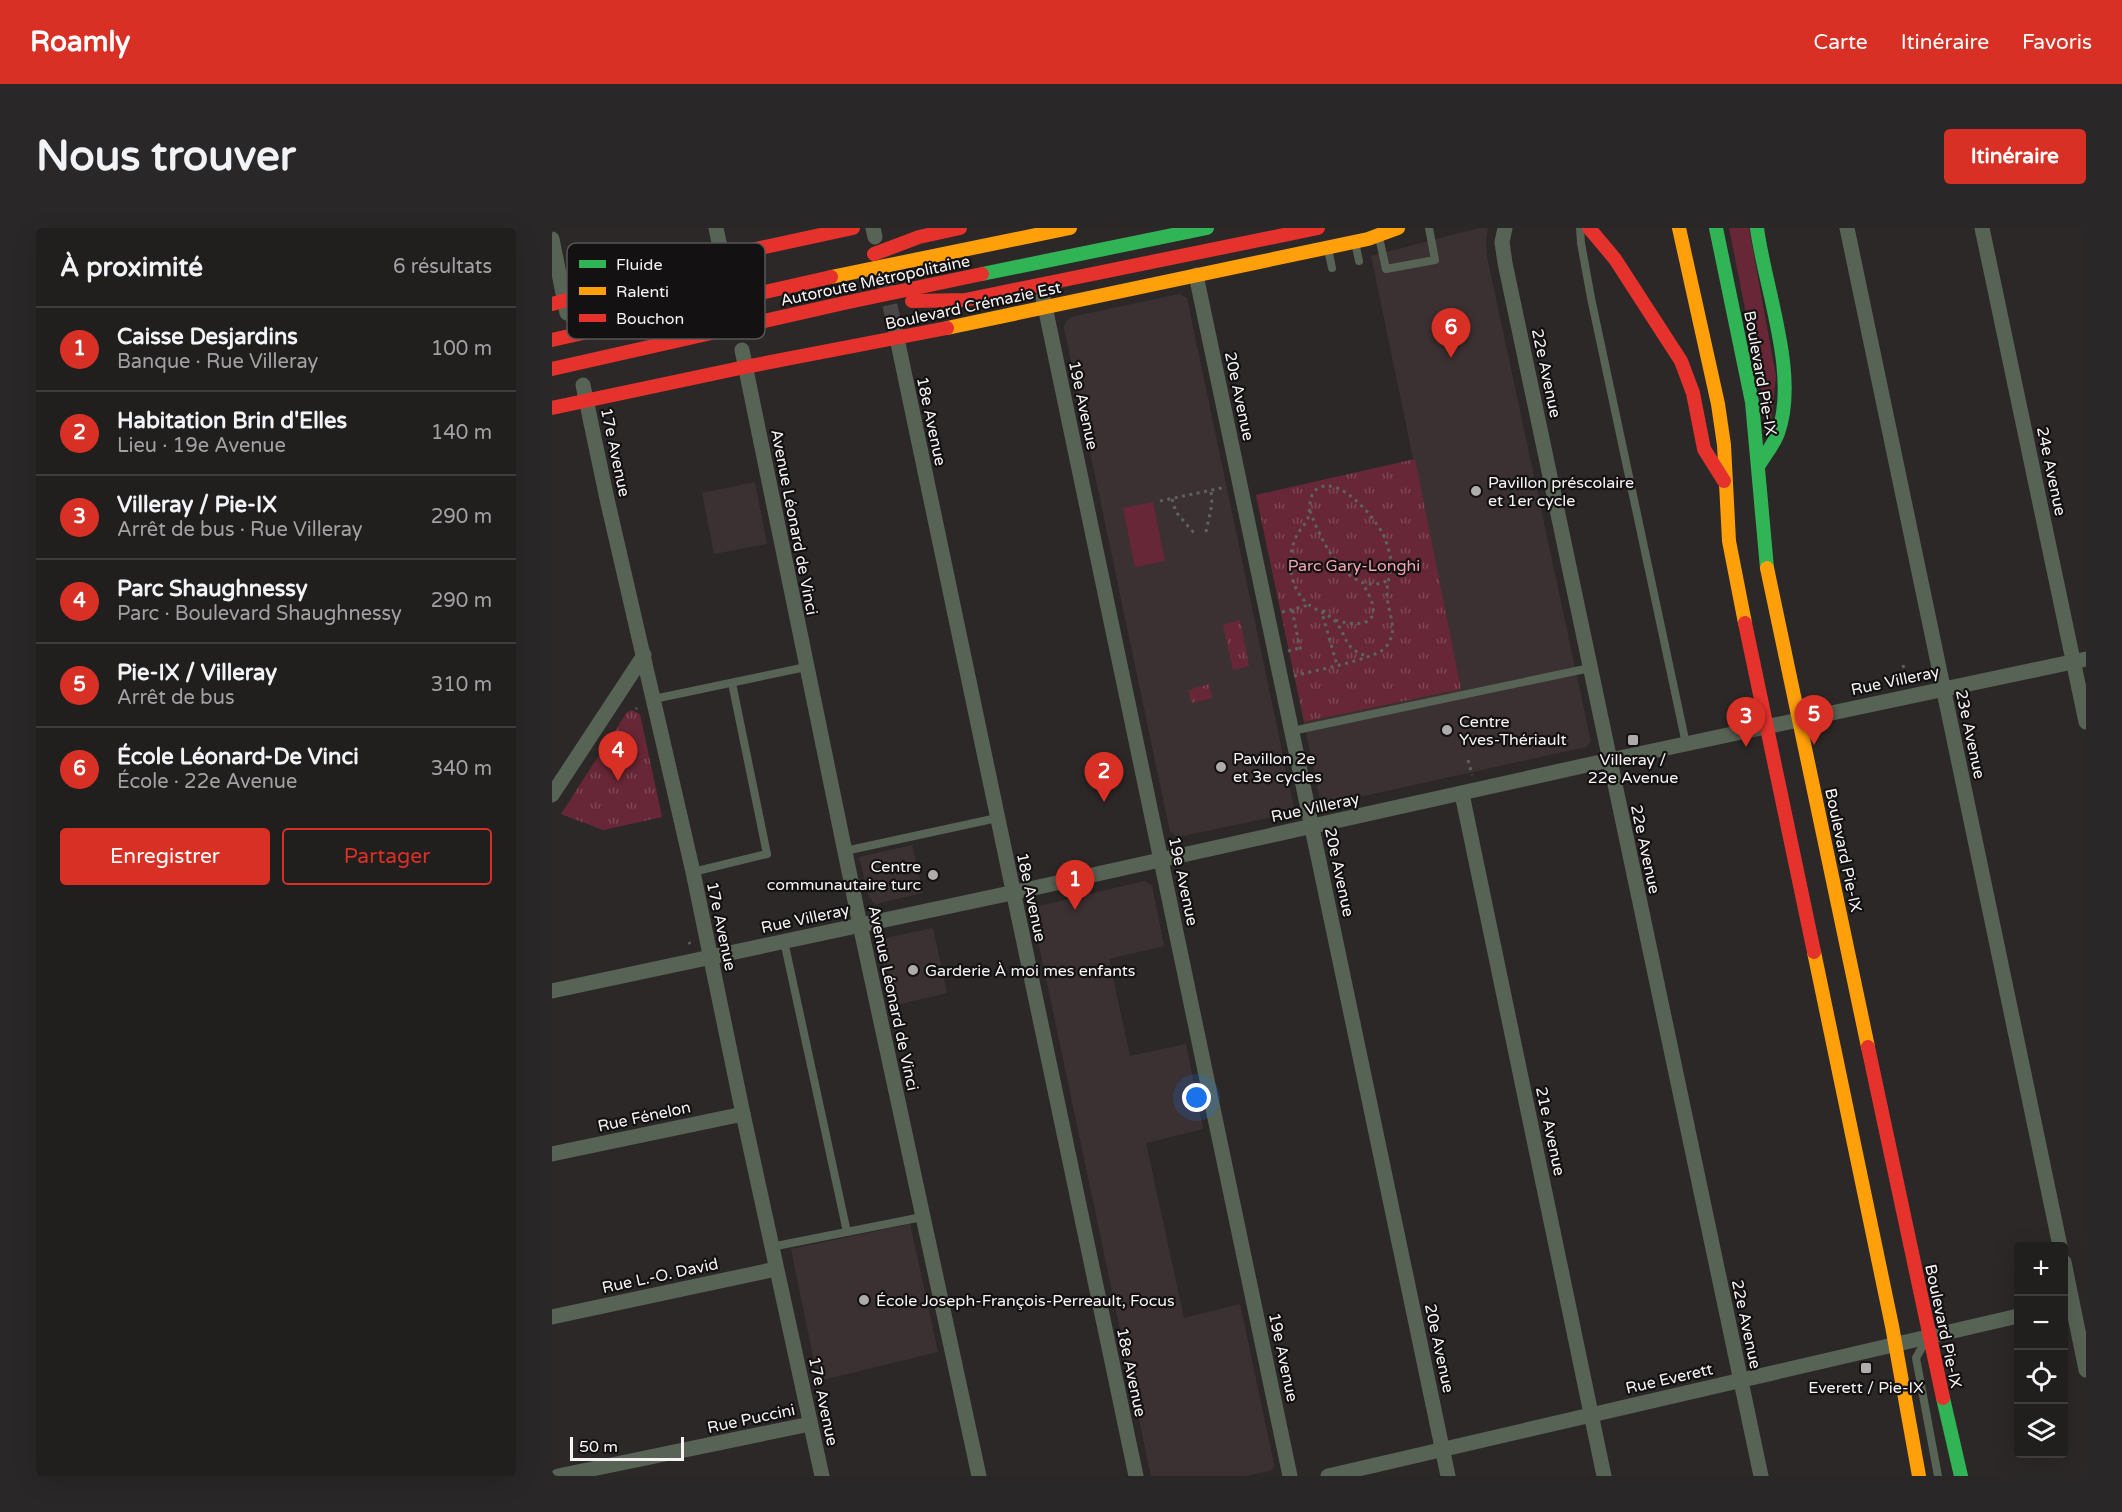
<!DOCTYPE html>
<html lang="fr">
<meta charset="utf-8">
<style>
body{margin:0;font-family:"Varela Round",sans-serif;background:#292727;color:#f1f3f6}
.controls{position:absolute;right:18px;bottom:18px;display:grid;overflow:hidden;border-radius:6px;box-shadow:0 6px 24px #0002}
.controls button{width:54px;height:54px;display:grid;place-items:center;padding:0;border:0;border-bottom:2px solid #3e3c3c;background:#211e1e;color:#f1f3f6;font:30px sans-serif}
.scale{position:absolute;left:18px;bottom:15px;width:114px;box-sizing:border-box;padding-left:6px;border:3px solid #f7f3f4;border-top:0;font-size:16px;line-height:21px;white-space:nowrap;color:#f7f3f4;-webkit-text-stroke:4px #131111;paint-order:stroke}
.you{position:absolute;left:645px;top:870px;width:21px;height:21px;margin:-15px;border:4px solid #fff;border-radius:50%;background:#1a73e8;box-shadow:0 0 0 9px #1a73e833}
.badge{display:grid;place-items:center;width:39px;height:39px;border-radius:50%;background:#d93025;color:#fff;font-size:20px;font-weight:700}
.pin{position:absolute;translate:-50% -50px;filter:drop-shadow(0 2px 3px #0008)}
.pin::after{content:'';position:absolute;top:32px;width:21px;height:18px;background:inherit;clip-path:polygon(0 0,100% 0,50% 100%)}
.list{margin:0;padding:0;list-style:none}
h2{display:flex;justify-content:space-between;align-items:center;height:78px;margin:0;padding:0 24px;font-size:26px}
h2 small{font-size:20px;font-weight:400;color:#a2a2a4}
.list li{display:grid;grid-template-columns:39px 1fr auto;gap:18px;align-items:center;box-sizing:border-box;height:84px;padding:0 24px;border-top:2px solid #3e3c3c}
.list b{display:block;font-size:22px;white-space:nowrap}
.list p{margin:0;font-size:20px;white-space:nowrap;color:#a2a2a4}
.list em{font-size:20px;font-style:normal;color:#a2a2a4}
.actions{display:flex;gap:12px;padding:18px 24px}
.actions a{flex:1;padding:14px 0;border:2px solid #d93025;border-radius:6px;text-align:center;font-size:21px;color:#d93025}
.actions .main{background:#d93025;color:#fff}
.icon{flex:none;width:33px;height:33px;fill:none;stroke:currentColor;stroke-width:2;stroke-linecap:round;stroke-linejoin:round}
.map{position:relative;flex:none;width:1534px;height:1248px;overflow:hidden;border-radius:6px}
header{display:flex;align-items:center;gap:36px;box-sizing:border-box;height:84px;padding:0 30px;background:#d93025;color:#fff}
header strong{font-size:28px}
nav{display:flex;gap:33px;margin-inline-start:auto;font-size:21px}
.intro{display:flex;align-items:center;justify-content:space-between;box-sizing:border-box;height:144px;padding:0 36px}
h1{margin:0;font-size:42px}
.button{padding:15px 27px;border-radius:6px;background:#d93025;color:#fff;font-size:21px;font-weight:700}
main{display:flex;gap:36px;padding:0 36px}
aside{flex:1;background:#211e1e;border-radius:6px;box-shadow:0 6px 24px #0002}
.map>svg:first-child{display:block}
</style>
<header>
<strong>Roamly</strong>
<nav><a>Carte</a><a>Itinéraire</a><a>Favoris</a></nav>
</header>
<div class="intro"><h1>Nous trouver</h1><a class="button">Itinéraire</a></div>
<main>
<aside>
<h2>À proximité<small>6 résultats</small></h2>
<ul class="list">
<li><span class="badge">1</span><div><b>Caisse Desjardins</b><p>Banque · Rue Villeray</p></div><em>100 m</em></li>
<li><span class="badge">2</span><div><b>Habitation Brin d'Elles</b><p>Lieu · 19e Avenue</p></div><em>140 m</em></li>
<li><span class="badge">3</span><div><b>Villeray / Pie-IX</b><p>Arrêt de bus · Rue Villeray</p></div><em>290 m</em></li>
<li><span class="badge">4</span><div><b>Parc Shaughnessy</b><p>Parc · Boulevard Shaughnessy</p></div><em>290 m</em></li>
<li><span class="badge">5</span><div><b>Pie-IX / Villeray</b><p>Arrêt de bus</p></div><em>310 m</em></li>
<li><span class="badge">6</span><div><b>École Léonard-De Vinci</b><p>École · 22e Avenue</p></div><em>340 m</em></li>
</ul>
<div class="actions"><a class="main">Enregistrer</a><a>Partager</a></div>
</aside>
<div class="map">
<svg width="1534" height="1248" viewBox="0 0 1534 1248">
<defs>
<pattern id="park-tufts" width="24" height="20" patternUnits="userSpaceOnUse" patternTransform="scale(1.5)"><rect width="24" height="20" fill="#682736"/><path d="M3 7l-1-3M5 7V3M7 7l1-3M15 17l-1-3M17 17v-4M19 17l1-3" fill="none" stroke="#7e4754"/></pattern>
</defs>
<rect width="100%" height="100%" fill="#2c2828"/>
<!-- built -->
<g fill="#3c3132">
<polygon points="927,0 936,0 934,11 935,29 1039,514 1034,519 776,576 771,575 768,572 752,494 909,461 819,28"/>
<polygon points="627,66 635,70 742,580 736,586 626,609 618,604 512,100 514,94 519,89"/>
<polygon points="203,254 215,316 162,326 150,265"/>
<polygon points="360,617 371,665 324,676 320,673 317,669 307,629"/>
<polygon points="592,653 600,657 612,718 557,731 578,828 634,816 651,901 594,915 632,1090 688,1076 722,1236 721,1241 718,1243 694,1248 599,1248 480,684 481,681 487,678"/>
<polygon points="381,700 395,765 340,778 327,716 333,710"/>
<polygon points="358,996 386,1124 266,1153 239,1021"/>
</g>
<!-- green -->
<g fill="#682736">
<polygon points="1177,0 1197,0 1224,148 1219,197 1216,197"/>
<polygon points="601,274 613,333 583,339 571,280"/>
</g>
<!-- park -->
<g fill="url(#park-tufts)">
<polygon points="863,231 909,461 752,494 704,267"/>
<polygon points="688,392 697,438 681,442 671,397"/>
<polygon points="657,456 660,470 639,475 637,462"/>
<polygon points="80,482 88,486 110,589 51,602 9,586 75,484"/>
</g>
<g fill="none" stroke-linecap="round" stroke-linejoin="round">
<!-- street-tunnel -->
<polyline stroke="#4a4647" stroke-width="15" stroke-dasharray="15 8" stroke-linecap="butt" points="328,32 342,96"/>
<!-- path -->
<g stroke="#5c635a" stroke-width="3" stroke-dasharray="3 4.5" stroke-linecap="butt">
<polyline points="620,271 624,284 642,305"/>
<polyline points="608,273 674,259"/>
<path d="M758 283C769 313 797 372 837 352"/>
<polyline points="654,304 660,276 659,263"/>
<polyline points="740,382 748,420 751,419"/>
<polyline points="773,382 770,385 785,437"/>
<polyline points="730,384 757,377"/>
<path d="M783 392C821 403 832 388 810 355"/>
<polyline points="736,423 748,420"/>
<polyline points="1351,437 1355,453"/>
<path d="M742 448C760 443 823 431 833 420 848 403 836 386 835 368 834 354 841 342 838 327 836 320 834 312 831 306 822 289 787 246 765 261 756 267 759 280 756 290 753 297 747 302 744 309 734 331 737 360 756 376 764 383 776 385 783 393 796 408 791 421 815 428"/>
<polyline points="84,481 85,480"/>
<polyline points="916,532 920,547"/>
<polyline points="137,714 138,716"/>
</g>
<!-- lane -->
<g stroke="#576355" stroke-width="8">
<polyline points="1028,0 1029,15 1039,70 1134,516"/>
<polyline points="827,9 834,41 883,32 877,0"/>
<polyline points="803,14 807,33"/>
<polyline points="776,21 780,40"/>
<polyline points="102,471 254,439"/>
<polyline points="740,503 1038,440"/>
<polyline points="293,623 445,590"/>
<polyline points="141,644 215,626 180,455"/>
<polyline points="232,713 295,1004"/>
<polyline points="219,1019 370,989"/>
<polyline points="1373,1114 1364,1130 1386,1248"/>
</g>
<!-- street -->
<g stroke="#576355" stroke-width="15">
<polyline points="164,0 174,48"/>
<polyline points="321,0 323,9"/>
<polyline points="953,0 950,14 953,35 1209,1248"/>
<polyline points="1295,0 1508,1018"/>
<polyline points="1430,0 1534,494"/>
<polyline points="0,11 15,85"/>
<polyline points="644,47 896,1248"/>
<polyline points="491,69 738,1248"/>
<polyline points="342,96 584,1248"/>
<polyline points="190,122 308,697 427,1248"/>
<polyline points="31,157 55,271 141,644 191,886 270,1248"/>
<polyline points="910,566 1052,1248"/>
<polyline points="0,567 92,427"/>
<polyline points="0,763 473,662 1044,535 1534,431"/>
<polyline points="0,926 191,886"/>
<polyline points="1512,1034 1534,1142"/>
<polyline points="0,1089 224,1041"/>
<polyline points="6,1248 258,1196"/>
<polyline points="776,1248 1466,1088"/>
</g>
<!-- fast -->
<g stroke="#30b455" stroke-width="14">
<polyline points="1164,0 1200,174 1215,340"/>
<path d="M1205 0C1213 61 1247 147 1226 205 1222 216 1213 227 1207 237"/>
<polyline points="430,46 655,0"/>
<polyline points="1391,1170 1409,1248"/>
</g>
<!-- slow -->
<g stroke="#ff9f0a" stroke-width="14">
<polyline points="1127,0 1166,176 1172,217 1177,313 1193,395"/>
<polyline points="279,49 518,0"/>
<polyline points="395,100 816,11 846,0"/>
<polyline points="1215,340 1316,819"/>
<polyline points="1262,724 1340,1098 1367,1248"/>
</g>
<!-- jam -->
<g stroke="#e5322d" stroke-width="14">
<polyline points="1037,0 1063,31 1129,133 1141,165 1152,221 1172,253"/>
<polyline points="322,26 367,9 408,0"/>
<polyline points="360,73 413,72 766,0"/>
<polyline points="0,76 185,25 301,0"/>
<polyline points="0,112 279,49"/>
<polyline points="0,141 292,75 430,46"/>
<polyline points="0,180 193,139 395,100"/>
<polyline points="1193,395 1262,724"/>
<polyline points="1316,819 1391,1170"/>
</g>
</g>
<!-- markers -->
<g fill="#b0acad" stroke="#131111" stroke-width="2">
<circle cx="924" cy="263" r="6"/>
<circle cx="895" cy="502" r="6"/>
<rect x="1075" y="506" width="12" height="12" rx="3"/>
<circle cx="669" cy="539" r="6"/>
<circle cx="381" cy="647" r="6"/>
<circle cx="361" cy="742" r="6"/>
<circle cx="312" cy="1072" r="6"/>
<rect x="1308" y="1134" width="12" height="12" rx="3"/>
</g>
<g text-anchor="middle" stroke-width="4.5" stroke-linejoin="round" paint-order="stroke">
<!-- street labels -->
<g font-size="16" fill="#f7f3f4" stroke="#131111">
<text transform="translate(323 52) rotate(-12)" y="6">Autoroute Métropolitaine</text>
<text transform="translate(421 77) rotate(-12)" y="6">Boulevard Crémazie Est</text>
<text transform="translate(995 145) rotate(78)" y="6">22e Avenue</text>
<text transform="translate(1209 145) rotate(80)" y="6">Boulevard Pie-IX</text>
<text transform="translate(688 168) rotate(78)" y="6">20e Avenue</text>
<text transform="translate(532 177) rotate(78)" y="6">19e Avenue</text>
<text transform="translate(380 193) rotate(78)" y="6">18e Avenue</text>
<text transform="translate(64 224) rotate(78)" y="6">17e Avenue</text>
<text transform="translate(1500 243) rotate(78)" y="6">24e Avenue</text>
<text transform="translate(243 294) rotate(79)" y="6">Avenue Léonard de Vinci</text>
<text transform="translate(1343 452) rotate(-12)" y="6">Rue Villeray</text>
<text transform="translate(1419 506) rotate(78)" y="6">23e Avenue</text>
<text transform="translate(763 579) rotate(-12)" y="6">Rue Villeray</text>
<text transform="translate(1094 621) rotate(78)" y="6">22e Avenue</text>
<text transform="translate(1292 622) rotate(78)" y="6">Boulevard Pie-IX</text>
<text transform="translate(788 644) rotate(78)" y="6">20e Avenue</text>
<text transform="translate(632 653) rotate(78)" y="6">19e Avenue</text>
<text transform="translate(480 669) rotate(78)" y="6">18e Avenue</text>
<text transform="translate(253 690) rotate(-12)" y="6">Rue Villeray</text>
<text transform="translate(170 698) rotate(78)" y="6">17e Avenue</text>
<text transform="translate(342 770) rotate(78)" y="6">Avenue Léonard de Vinci</text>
<text transform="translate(92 888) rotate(-12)" y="6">Rue Fénelon</text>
<text transform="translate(999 903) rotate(78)" y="6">21e Avenue</text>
<text transform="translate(108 1047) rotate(-12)" y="6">Rue L.-O. David</text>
<text transform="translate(1195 1096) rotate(78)" y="6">22e Avenue</text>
<text transform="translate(1392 1098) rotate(78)" y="6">Boulevard Pie-IX</text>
<text transform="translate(888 1120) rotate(78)" y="6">20e Avenue</text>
<text transform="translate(732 1129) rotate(78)" y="6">19e Avenue</text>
<text transform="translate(580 1144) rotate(78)" y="6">18e Avenue</text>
<text transform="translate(1117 1150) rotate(-13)" y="6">Rue Everett</text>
<text transform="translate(272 1173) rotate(78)" y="6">17e Avenue</text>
<text transform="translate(199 1190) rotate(-12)" y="6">Rue Puccini</text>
</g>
<!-- poi labels -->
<g font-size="16" fill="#f7f3f4" stroke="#131111" text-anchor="start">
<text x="936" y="260">Pavillon préscolaire<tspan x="936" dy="18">et 1er cycle</tspan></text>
<text x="907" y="499">Centre<tspan x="907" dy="18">Yves-Thériault</tspan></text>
<text x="681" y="536">Pavillon 2e<tspan x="681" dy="18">et 3e cycles</tspan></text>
<text x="1081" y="537" text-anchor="middle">Villeray /<tspan x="1081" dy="18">22e Avenue</tspan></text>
<text x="369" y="644" text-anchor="end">Centre<tspan x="369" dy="18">communautaire turc</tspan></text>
<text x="373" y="748">Garderie À moi mes enfants</text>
<text x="324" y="1078">École Joseph-François-Perreault, Focus</text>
<text x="1314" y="1165" text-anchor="middle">Everett / Pie-IX</text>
</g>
<!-- park labels -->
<g font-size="16" fill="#f2a5b0" stroke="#131111">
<text x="802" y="343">Parc Gary-Longhi</text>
</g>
</g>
<!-- legend -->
<rect x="15" y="15" width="198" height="96" rx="9" fill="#131111" stroke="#575555" stroke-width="1.5"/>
<rect x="27" y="32" width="27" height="8" fill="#30b455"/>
<rect x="27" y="59" width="27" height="8" fill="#ff9f0a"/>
<rect x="27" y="86" width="27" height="8" fill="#e5322d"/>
<g font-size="16" fill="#f7f3f4">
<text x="64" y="42">Fluide</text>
<text x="64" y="69">Ralenti</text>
<text x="64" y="96">Bouchon</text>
</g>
</svg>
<div class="controls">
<button>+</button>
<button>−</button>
<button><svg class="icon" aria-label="locate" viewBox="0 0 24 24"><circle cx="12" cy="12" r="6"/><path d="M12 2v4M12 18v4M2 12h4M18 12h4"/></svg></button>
<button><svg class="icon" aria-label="layers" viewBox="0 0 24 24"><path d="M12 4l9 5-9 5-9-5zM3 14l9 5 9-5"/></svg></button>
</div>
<div class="scale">50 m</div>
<div class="you"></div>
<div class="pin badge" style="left:523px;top:682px">1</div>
<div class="pin badge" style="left:552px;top:574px">2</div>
<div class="pin badge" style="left:1194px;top:519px">3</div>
<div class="pin badge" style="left:66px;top:553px">4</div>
<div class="pin badge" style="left:1262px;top:517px">5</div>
<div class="pin badge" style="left:899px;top:130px">6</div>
</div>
</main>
